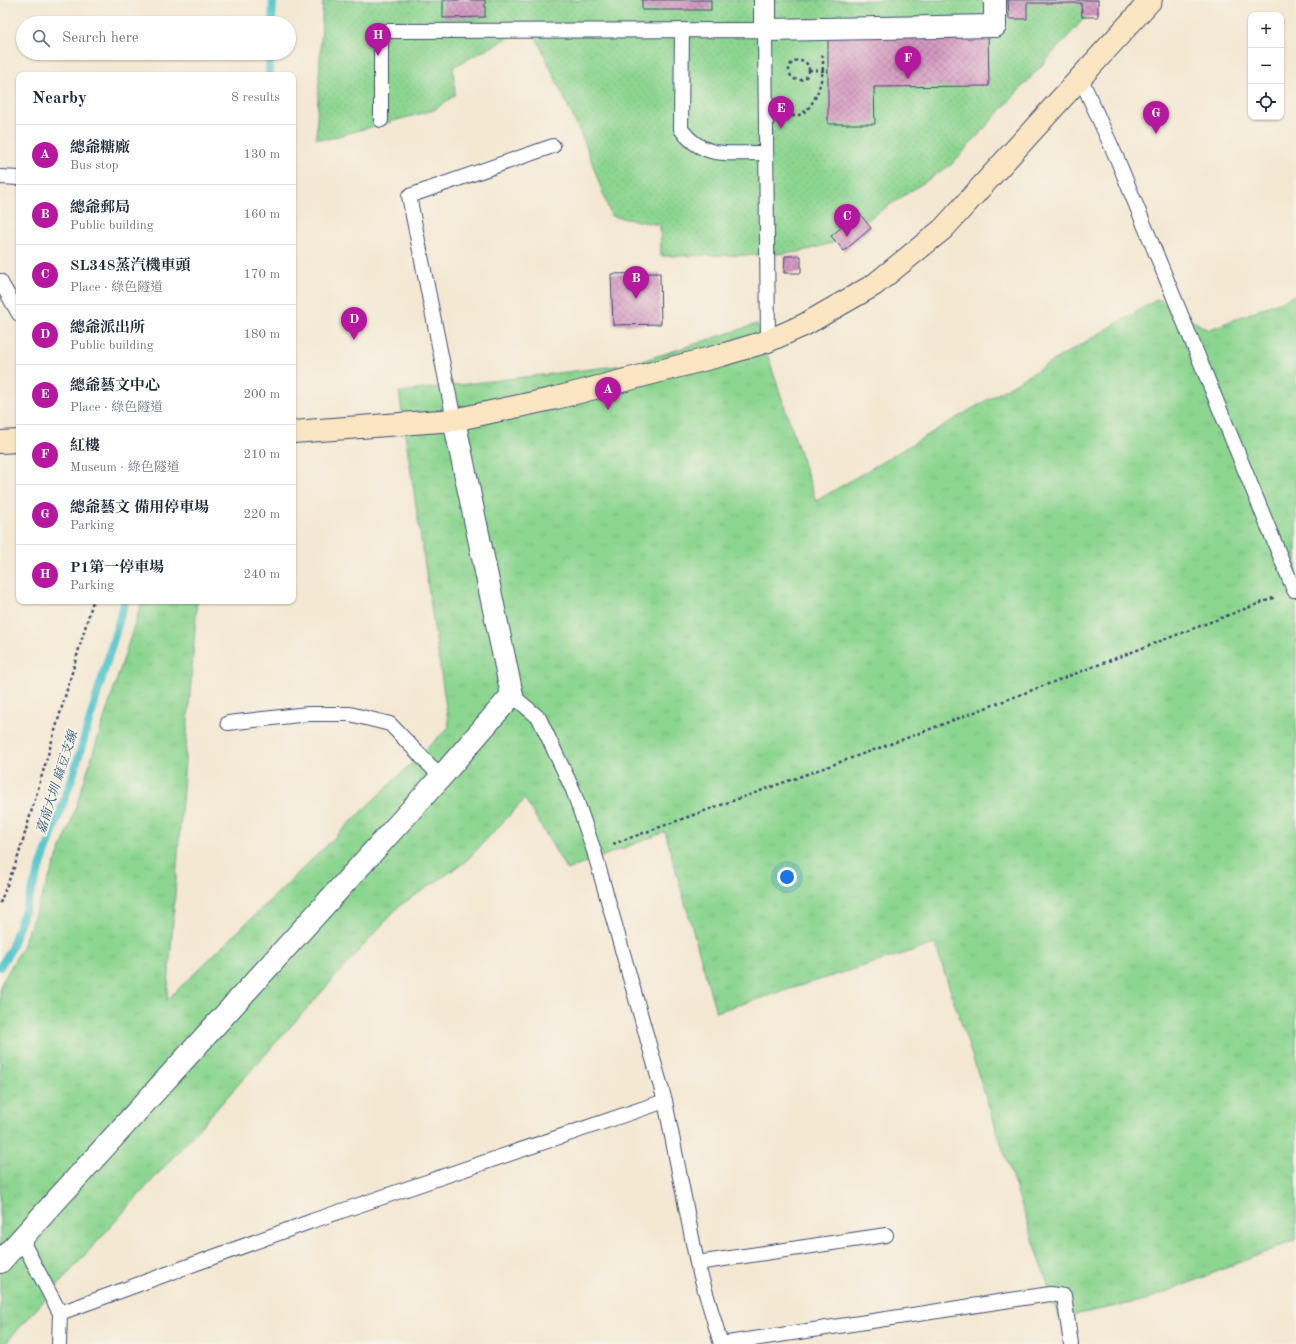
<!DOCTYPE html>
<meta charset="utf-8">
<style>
body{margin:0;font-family:"Old Standard TT","Noto Serif TC",serif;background:#f2f2f3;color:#1f2937}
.controls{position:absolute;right:12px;top:12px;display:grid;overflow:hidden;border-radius:8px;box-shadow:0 1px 3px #0004}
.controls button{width:36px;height:36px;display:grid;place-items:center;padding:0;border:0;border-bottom:1px solid #e0e1e3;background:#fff;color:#1f2937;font:20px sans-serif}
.you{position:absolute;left:787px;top:877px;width:14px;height:14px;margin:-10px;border:3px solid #fff;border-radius:50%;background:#1a73e8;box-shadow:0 0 0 6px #1a73e833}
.badge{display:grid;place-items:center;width:26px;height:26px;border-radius:50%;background:#b5179e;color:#fff;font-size:13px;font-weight:700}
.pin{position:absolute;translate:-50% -33px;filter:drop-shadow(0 1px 2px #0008)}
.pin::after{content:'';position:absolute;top:21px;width:14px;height:12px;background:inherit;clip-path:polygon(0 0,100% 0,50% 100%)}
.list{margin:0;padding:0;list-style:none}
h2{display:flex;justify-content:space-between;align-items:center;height:52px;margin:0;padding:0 16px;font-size:17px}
h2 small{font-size:13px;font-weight:400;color:#747a83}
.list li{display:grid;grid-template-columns:26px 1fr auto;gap:12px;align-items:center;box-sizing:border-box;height:60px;padding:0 16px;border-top:1px solid #e0e1e3}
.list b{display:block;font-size:15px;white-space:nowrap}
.list p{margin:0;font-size:13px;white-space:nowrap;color:#747a83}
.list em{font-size:13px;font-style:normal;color:#747a83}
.icon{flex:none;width:22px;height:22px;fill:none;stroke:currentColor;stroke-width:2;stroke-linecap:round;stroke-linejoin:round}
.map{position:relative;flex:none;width:1296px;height:1344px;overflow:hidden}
.search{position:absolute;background:#fff;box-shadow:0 1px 3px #0004;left:16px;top:16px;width:280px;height:44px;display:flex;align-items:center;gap:10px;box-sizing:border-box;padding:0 14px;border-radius:22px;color:#747a83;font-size:15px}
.panel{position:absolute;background:#fff;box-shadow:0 1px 3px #0004;left:16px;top:72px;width:280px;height:532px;border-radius:8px}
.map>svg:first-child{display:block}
</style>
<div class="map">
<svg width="1296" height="1344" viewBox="0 0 1296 1344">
<defs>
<pattern id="grass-tufts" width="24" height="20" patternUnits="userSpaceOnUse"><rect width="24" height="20" fill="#8dd691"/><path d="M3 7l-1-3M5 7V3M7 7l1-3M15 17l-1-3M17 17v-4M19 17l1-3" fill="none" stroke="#79b87f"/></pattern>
<pattern id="park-dots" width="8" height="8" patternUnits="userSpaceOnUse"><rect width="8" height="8" fill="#8dd691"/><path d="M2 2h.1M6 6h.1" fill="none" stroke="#79b87f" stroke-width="1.8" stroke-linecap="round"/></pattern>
<pattern id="building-cross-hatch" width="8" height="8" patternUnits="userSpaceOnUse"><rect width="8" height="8" fill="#d599c1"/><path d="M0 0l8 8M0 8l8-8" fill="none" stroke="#ac7da0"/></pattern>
</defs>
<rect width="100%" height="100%" fill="#f7f3e8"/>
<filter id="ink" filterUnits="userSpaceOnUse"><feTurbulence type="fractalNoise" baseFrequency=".025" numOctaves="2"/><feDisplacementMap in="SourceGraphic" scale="8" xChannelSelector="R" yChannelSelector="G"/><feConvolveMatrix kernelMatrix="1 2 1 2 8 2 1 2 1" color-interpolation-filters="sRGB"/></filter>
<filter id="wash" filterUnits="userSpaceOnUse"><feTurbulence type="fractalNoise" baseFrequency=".012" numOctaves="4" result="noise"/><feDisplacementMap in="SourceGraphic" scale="16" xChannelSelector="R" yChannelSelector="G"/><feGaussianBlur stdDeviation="0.9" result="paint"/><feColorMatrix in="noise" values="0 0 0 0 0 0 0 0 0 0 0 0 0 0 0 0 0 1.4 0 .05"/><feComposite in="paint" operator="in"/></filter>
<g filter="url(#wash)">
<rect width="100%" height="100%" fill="#f4e8d3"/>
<!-- grass -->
<polygon fill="url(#grass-tufts)" stroke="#548278" points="1296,295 1296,1240 1146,1300 1059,1318 935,944 716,1012 665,832 567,870 525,799 465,862 399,906 22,1325 5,1344 0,1344 0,986 21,949 69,828 142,601 197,601 167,1000 449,727 399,392 633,364 757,324 816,501 1158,299 1208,330"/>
<!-- park -->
<polygon fill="url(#park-dots)" stroke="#548278" points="323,0 1101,0 952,164 832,243 799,252 767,255 661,256 660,225 611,216 585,143 531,26 453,67 455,95 434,110 327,139 316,138"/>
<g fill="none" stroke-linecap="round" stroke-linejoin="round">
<!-- stream -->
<g stroke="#5bc8ce" stroke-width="8">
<polyline points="272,23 273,0"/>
<polyline points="269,75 270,53"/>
<polyline points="0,967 10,951 72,779 125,601"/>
</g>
</g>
<g id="blocks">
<!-- building -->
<g fill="url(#building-cross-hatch)">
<polygon points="443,0 485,0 485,17 443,18"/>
<rect x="642" y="0" width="69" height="10"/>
<polygon points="1008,0 1098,0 1098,17 1082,17 1081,3 1027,3 1027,19 1009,19"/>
<polygon points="828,31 988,34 989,86 874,87 875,124 828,124"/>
<polygon points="859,213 871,228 844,251 831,236"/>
<polygon points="785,256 801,256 801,273 784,273"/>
<polygon points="660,273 661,324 613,325 611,274"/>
</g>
</g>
</g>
<g filter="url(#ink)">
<use href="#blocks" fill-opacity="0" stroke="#3c4b70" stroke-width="1"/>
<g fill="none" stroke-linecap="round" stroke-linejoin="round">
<defs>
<g id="service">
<path d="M682 30 681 129C704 161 731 152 766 153"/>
<polyline points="1081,79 1118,161 1294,590"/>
<polyline points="381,120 381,31 765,30 768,341"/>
<polyline points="0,177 19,178"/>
<polyline points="0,281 19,314"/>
<polyline points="454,420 409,196 553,146"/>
<polyline points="512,695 539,718 573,790 594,851 665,1101 697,1263 721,1344"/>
<polyline points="228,723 308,714 350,714 390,724 441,777"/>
<polyline points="21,1239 60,1313 59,1344"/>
<polyline points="697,1263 886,1235"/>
<polyline points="60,1313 312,1221 665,1101"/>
<polyline points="721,1344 1050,1294 1064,1296 1071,1344"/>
</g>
<polyline id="pedestrian" points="765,0 765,30 995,26 995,0"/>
<polyline id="tertiary" points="0,1262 441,777 512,695 454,420"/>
<g id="secondary">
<polyline points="293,432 454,420 556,398 722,355 768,341 804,325 874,285 943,229 1151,0"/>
<polyline points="0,442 19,441"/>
</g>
</defs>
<!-- service casing -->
<use href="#service" stroke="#3c4b70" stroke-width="16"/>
<!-- pedestrian casing -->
<use href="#pedestrian" stroke="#3c4b70" stroke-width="24"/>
<!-- tertiary casing -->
<use href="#tertiary" stroke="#3c4b70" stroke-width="24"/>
<!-- secondary casing -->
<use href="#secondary" stroke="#3c4b70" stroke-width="24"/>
<!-- path -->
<g stroke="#3c4b70" stroke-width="2.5" stroke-dasharray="3 3" stroke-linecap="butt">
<circle cx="799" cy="70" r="10"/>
<polyline points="809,70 828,71"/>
<path d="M786 117C790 116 795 116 799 115 818 107 826 71 822 53"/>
<polyline points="613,844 904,739 1276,597"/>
<polyline points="0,903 18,857 93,601"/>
</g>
<!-- service -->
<use href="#service" stroke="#fff" stroke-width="14"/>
<!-- pedestrian -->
<use href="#pedestrian" stroke="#fff" stroke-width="22"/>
<!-- tertiary -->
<use href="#tertiary" stroke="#fff" stroke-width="22"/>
<!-- secondary -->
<use href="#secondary" stroke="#fbe6c4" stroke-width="22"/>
</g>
</g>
<g text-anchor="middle" stroke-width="4" stroke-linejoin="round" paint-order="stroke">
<!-- water labels -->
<g font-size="13" font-style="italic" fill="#2b557a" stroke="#f7f3e8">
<text transform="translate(56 782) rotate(-72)" y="5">嘉南大圳 麻豆支線</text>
</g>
</g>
</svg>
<div class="controls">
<button>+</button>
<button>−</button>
<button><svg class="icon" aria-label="locate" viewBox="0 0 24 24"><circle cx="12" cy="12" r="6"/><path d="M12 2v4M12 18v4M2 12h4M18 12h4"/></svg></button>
</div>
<div class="you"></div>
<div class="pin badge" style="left:608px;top:410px">A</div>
<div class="pin badge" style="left:636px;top:299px">B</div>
<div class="pin badge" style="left:847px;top:237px">C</div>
<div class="pin badge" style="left:354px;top:340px">D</div>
<div class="pin badge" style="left:781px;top:129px">E</div>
<div class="pin badge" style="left:908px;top:79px">F</div>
<div class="pin badge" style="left:1156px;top:134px">G</div>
<div class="pin badge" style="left:378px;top:56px">H</div>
<div class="search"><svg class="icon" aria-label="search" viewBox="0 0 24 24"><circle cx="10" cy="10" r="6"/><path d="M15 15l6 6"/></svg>Search here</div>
<section class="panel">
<h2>Nearby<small>8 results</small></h2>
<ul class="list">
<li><span class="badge">A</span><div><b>總爺糖廠</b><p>Bus stop</p></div><em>130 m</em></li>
<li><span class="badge">B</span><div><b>總爺郵局</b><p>Public building</p></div><em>160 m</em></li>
<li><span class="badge">C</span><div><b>SL348蒸汽機車頭</b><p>Place · 綠色隧道</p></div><em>170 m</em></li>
<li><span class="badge">D</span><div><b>總爺派出所</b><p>Public building</p></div><em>180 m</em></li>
<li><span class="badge">E</span><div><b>總爺藝文中心</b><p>Place · 綠色隧道</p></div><em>200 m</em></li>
<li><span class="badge">F</span><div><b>紅樓</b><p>Museum · 綠色隧道</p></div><em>210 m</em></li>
<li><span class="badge">G</span><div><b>總爺藝文 備用停車場</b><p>Parking</p></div><em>220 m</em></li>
<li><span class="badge">H</span><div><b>P1第一停車場</b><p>Parking</p></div><em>240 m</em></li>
</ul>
</section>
</div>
